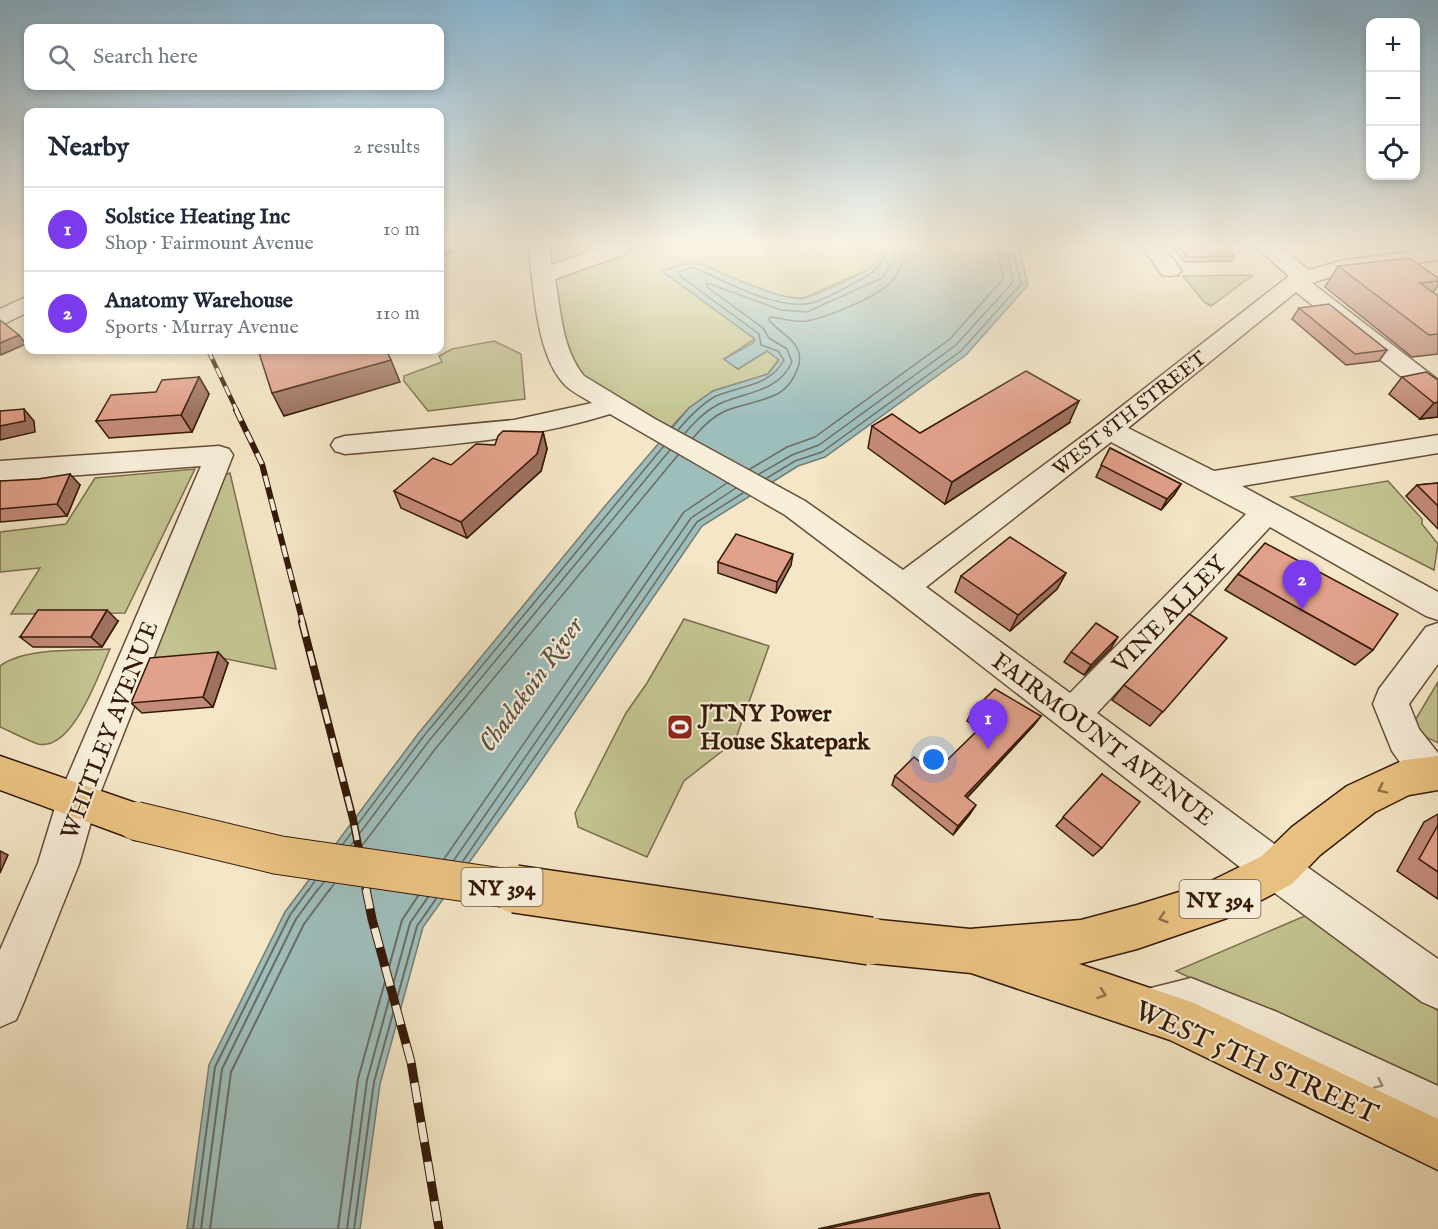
<!DOCTYPE html>
<meta charset="utf-8">
<style>
body{margin:0;font-family:"IM FELL English",serif;background:#f6f6f7;color:#1f2937}
.controls{position:absolute;right:18px;top:18px;display:grid;overflow:hidden;border-radius:12px;box-shadow:0 3px 9px #0003}
.controls button{width:54px;height:54px;display:grid;place-items:center;padding:0;border:0;border-bottom:2px solid #e0e1e3;background:#fff;color:#1f2937;font:30px sans-serif}
.you{position:absolute;left:934px;top:760px;width:21px;height:21px;margin:-15px;border:4px solid #fff;border-radius:50%;background:#1a73e8;box-shadow:0 0 0 9px #1a73e833}
.badge{display:grid;place-items:center;width:39px;height:39px;border-radius:50%;background:#7c3aed;color:#fff;font-size:20px;font-weight:700}
.pin{position:absolute;translate:-50% -50px;filter:drop-shadow(0 2px 3px #0008)}
.pin::after{content:'';position:absolute;top:32px;width:21px;height:18px;background:inherit;clip-path:polygon(0 0,100% 0,50% 100%)}
.list{margin:0;padding:0;list-style:none}
h2{display:flex;justify-content:space-between;align-items:center;height:78px;margin:0;padding:0 24px;font-size:26px}
h2 small{font-size:20px;font-weight:400;color:#747a83}
.list li{display:grid;grid-template-columns:39px 1fr auto;gap:18px;align-items:center;box-sizing:border-box;height:84px;padding:0 24px;border-top:2px solid #e0e1e3}
.list b{display:block;font-size:22px;white-space:nowrap}
.list p{margin:0;font-size:20px;white-space:nowrap;color:#747a83}
.list em{font-size:20px;font-style:normal;color:#747a83}
.icon{flex:none;width:33px;height:33px;fill:none;stroke:currentColor;stroke-width:2;stroke-linecap:round;stroke-linejoin:round}
.map{position:relative;flex:none;width:1438px;height:1229px;overflow:hidden}
.search{position:absolute;background:#fff;box-shadow:0 3px 9px #0003;left:24px;top:24px;width:420px;height:66px;display:flex;align-items:center;gap:15px;box-sizing:border-box;padding:0 21px;border-radius:12px;color:#747a83;font-size:22px}
.panel{position:absolute;background:#fff;box-shadow:0 3px 9px #0003;left:24px;top:108px;width:420px;height:246px;border-radius:12px}
.map>svg:first-child{display:block}
</style>
<div class="map">
<svg width="1438" height="1229" viewBox="0 0 1438 1229">
<rect width="100%" height="100%" fill="#f4e6c6"/>
<filter id="stains"><feTurbulence type="fractalNoise" baseFrequency=".00333" numOctaves="4"/><feColorMatrix values="0 0 0 0 .2 0 0 0 0 .09 0 0 0 0 .02 0 0 0 .5 -.17"/></filter>
<radialGradient id="worn" r=".72"><stop offset=".6" stop-color="#630" stop-opacity="0"/><stop offset="1" stop-color="#630" stop-opacity=".3"/></radialGradient>
<!-- green -->
<g fill="#c2c390" stroke="#7c6e4c" stroke-width="1.5">
<polygon points="538,243 883,243 881,255 874,267 804,298 786,297 663,271 755,339 724,359 738,369 767,351 779,359 768,374 713,391 689,408 664,435 575,381"/>
<polygon points="1183,276 1251,275 1252,276 1211,306 1204,302"/>
<polygon points="494,341 521,354 525,399 428,411 404,381 404,376 442,362 439,356 452,349"/>
<polygon points="195,469 125,613 11,614 40,568 0,572 0,532 66,524 95,478"/>
<polygon points="230,473 276,669 202,654 150,662 215,478"/>
<polygon points="1388,481 1422,519 1422,524 1438,544 1434,570 1291,497"/>
<polygon points="684,619 769,646 735,741 684,781 647,857 578,827 575,813 626,713 647,683"/>
<path d="M110 649C99 673 73 752 38 744 26 740 12 732 0 727V666C25 647 78 651 110 649Z"/>
<polygon points="1438,682 1438,743 1424,736 1414,722"/>
<polygon points="1307,915 1438,1011 1438,1098 1176,971"/>
</g>
<!-- water -->
<path fill="#9ebebc" stroke="#747c74" stroke-width="1.5" d="M883 243H1018L1028 285 966 355 825 457 798 466 702 526 528 780 423 927 380 1084 360 1229H187L209 1065 285 912 418 734 605 506 689 408 713 391 768 374 779 360 767 351 738 369 724 359 753 343 755 339 662 271 693 261C717 270 783 303 805 298 821 294 837 285 852 278 870 269 880 264 883 243Z"/>
<g fill="none" stroke-linecap="round" stroke-linejoin="round">
<!-- shore-far1 -->
<g stroke="#6a6c62" stroke-width="1.5">
<path d="M678 430C689 417 701 404 716 396 742 385 769 387 784 360L778 351 761 345 759 334 680 276 679 272 693 267C725 281 777 311 812 303 827 299 841 290 854 283 873 274 885 265 888 243"/>
<path d="M685 433C695 422 704 412 717 405 745 391 777 394 792 362L787 349 769 338 763 328 707 287V283L781 310 807 312 882 278 894 260 896 243"/>
<path d="M693 438C702 427 712 417 725 411 742 404 763 402 779 393 791 386 804 364 798 350 793 337 777 331 769 320L770 317C782 318 795 323 807 321 828 317 877 297 891 282 901 272 904 256 905 243"/>
<polyline points="750,469 787,447 815,437 950,339 1003,279 996,243"/>
<polyline points="759,474 792,455 819,445 956,345 1013,282 1005,243"/>
<polyline points="767,478 795,461 822,452 961,351 1021,284 1012,243"/>
<polyline points="343,844 423,737 663,447"/>
<polyline points="351,845 428,742 670,450"/>
<polyline points="361,847 436,748 678,455"/>
<polyline points="444,859 684,512 727,483"/>
<polyline points="454,860 691,518 736,488"/>
<polyline points="463,861 697,522 743,493"/>
<polyline points="308,891 315,881"/>
<polyline points="317,891 324,882"/>
<polyline points="329,891 334,884"/>
</g>
<!-- shore -->
<g stroke="#6a6c62" stroke-width="2">
<polyline points="193,1229 215,1067 290,915 309,889"/>
<polyline points="201,1229 222,1069 296,919 318,889"/>
<polyline points="210,1229 231,1072 304,924 330,889"/>
<polyline points="338,1229 358,1079 402,920 418,896"/>
<polyline points="347,1229 367,1080 410,923 428,897"/>
<polyline points="354,1229 374,1082 417,926 436,899"/>
</g>
<defs>
<g id="minor">
<path d="M528 243H548L552 265 614 243H640L622 255 555 279C561 312 562 349 584 376L655 419 805 501 903 570 1099 424 1289 276 1251 243H1274L1309 270 1340 261 1438 248V260L1343 273 1312 283 1438 380V401L1429 399 1296 292 1128 428 1214 471 1438 435V453L1242 486 1438 592V620L1426 616 1270 527 1097 713 1273 843 1438 959V1009L1422 1002 1245 871 892 596 785 515 610 414C524 441 434 446 345 454L335 451 331 445 335 439 345 436 514 420 592 403C583 397 572 392 565 385 535 354 534 285 528 243ZM1111 442 1246 514 1070 693 926 587Z"/>
<polygon points="1140,243 1161,243 1181,270 1178,275 1170,276 1162,275"/>
<polygon points="28,296 28,312 0,326 0,309"/>
<polygon points="219,446 229,449 233,455 97,801 79,864 23,1004 16,1020 0,1027 0,950 38,863 57,801 201,466 0,481 0,461"/>
<polygon points="1438,623 1438,664 1409,704 1419,729 1438,753 1438,789 1431,791 1417,786 1392,751 1373,704 1379,689 1426,627"/>
<polygon points="1191,978 1277,1012 1438,1086 1438,1137 1249,1046 1191,1024 1151,1034 1135,1027 1128,1011 1135,995 1151,988"/>
</g>
<g id="major">
<polygon points="0,756 150,808 156,821 150,834 136,840 0,790"/>
<polygon points="1438,756 1438,790 1409,795 1375,812 1320,855 1292,884 1227,918 1137,949 1079,964 1194,1003 1438,1119 1438,1170 1170,1040 971,973 870,963 855,956 848,941 855,926 870,919 970,929 1081,920 1137,905 1205,884 1262,856 1292,827 1347,786 1404,760"/>
</g>
</defs>
<!-- minor casing -->
<use href="#minor" stroke="#654c37" stroke-width="3"/>
<!-- major casing -->
<use href="#major" stroke="#351907" stroke-width="3"/>
<!-- minor -->
<use href="#minor" fill="#f8efda" fill-rule="evenodd"/>
<!-- major -->
<use href="#major" fill="#eac383" fill-rule="evenodd"/>
<defs>
<polyline id="rail-far3" points="208,350 237,411"/>
<polyline id="rail-far2" points="236,410 262,464 303,623"/>
<polyline id="rail-far1" points="302,622 353,819 367,891"/>
<polyline id="rail" points="366,889 372,919 411,1062 439,1229"/>
</defs>
<!-- rail-far3 casing -->
<use href="#rail-far3" stroke="#351907" stroke-width="4.5"/>
<!-- rail-far2 casing -->
<use href="#rail-far2" stroke="#351907" stroke-width="6"/>
<!-- rail-far1 casing -->
<use href="#rail-far1" stroke="#351907" stroke-width="8"/>
<!-- rail casing -->
<use href="#rail" stroke="#351907" stroke-width="9"/>
<!-- rail-far3 -->
<use href="#rail-far3" stroke="#f8efda" stroke-width="3" stroke-dasharray="10" stroke-linecap="butt"/>
<!-- rail-far2 -->
<use href="#rail-far2" stroke="#f8efda" stroke-width="4" stroke-dasharray="12" stroke-linecap="butt"/>
<!-- rail-far1 -->
<use href="#rail-far1" stroke="#f8efda" stroke-width="5" stroke-dasharray="15" stroke-linecap="butt"/>
<!-- rail -->
<use href="#rail" stroke="#f8efda" stroke-width="7" stroke-dasharray="20" stroke-linecap="butt"/>
<defs>
<polyline id="major-bridge-far1" points="136,821 278,855 525,891"/>
<polyline id="major-bridge" points="515,889 870,941"/>
</defs>
<!-- major-bridge-far1 casing -->
<use href="#major-bridge-far1" stroke="#351907" stroke-width="40" stroke-linecap="butt"/>
<!-- major-bridge casing -->
<use href="#major-bridge" stroke="#351907" stroke-width="50" stroke-linecap="butt"/>
<!-- major-bridge-far1 -->
<use href="#major-bridge-far1" stroke="#eac383" stroke-width="38"/>
<!-- major-bridge -->
<use href="#major-bridge" stroke="#eac383" stroke-width="47"/>
</g>
<!-- wall -->
<g fill="#c28a78" stroke="#351907" stroke-width="1.5">
<polygon points="1170,243 1224,243 1234,256 1232,261 1185,262"/>
<polygon points="1338,266 1438,278 1438,286 1433,292 1438,296 1438,354 1412,357 1325,287"/>
<polygon points="1299,308 1387,350 1379,361 1346,365 1292,319"/>
<polygon points="199,377 209,394 192,432 109,438 96,421 156,392"/>
<polygon points="1402,377 1438,380 1438,417 1420,419 1389,394"/>
<polygon points="1069,423 945,504 868,448 872,426 920,433"/>
<polygon points="543,432 547,449 541,471 467,538 401,508 394,491 451,465"/>
<polygon points="1110,448 1181,484 1174,495 1161,510 1096,477"/>
<polygon points="0,481 80,485 67,516 0,522"/>
<polygon points="1438,483 1438,529 1406,496 1417,485"/>
<polygon points="718,562 791,565 776,593 718,573"/>
<polygon points="1066,573 1057,589 1010,631 955,592 961,576"/>
<polygon points="1238,574 1373,650 1355,665 1225,590"/>
<polygon points="118,621 102,647 33,647 20,637"/>
<polygon points="1227,638 1150,726 1112,700 1124,685"/>
<polygon points="1111,648 1084,675 1064,662 1071,652"/>
<polygon points="228,663 213,707 142,713 131,703"/>
<polygon points="972,711 1041,716 1034,725 967,798 970,814 953,835 892,785 895,776 934,773 979,730 967,721"/>
<polygon points="1102,774 1102,848 1093,856 1056,826"/>
<polygon points="1438,814 1438,899 1397,871 1424,822"/>
<polygon points="989,1193 1000,1229 818,1229 975,1194"/>
</g>
<!-- shaded-wall -->
<g fill="#9e7161" stroke="#351907" stroke-width="1.5">
<polygon points="440,243 475,243 440,257"/>
<polygon points="19,335 26,344 1,355 0,353 0,343"/>
<polygon points="391,360 400,382 284,416 272,393"/>
<polygon points="199,377 209,394 192,432 181,415"/>
<polygon points="1079,401 1069,423 945,504 952,482"/>
<polygon points="1438,402 1438,417 1420,419 1434,403"/>
<polygon points="24,409 34,421 35,432 0,440 0,426"/>
<polygon points="543,432 547,449 541,471 467,538 461,522"/>
<polygon points="70,474 80,485 67,516 57,504"/>
<polygon points="1181,484 1174,495 1161,510 1167,499"/>
<polygon points="793,554 791,565 776,593 777,582"/>
<polygon points="1066,573 1057,589 1010,631 1018,615"/>
<polygon points="107,610 118,621 102,647 91,637"/>
<polygon points="1118,637 1111,648 1084,675 1091,665"/>
<polygon points="218,652 228,663 213,707 203,697"/>
<polygon points="1041,716 1034,725 960,805 965,796"/>
<polygon points="976,805 970,814 953,835 958,826"/>
<polygon points="0,851 8,855 0,873"/>
</g>
<!-- building -->
<g fill="#e2a18b" stroke="#351907" stroke-width="1.5">
<polygon points="1177,243 1224,243 1234,256 1187,257"/>
<polygon points="1409,258 1438,278 1438,281 1420,283 1438,296 1438,334 1429,335 1338,266"/>
<polygon points="1329,304 1387,350 1355,354 1299,308"/>
<polygon points="0,320 19,335 0,343"/>
<polygon points="258,350 386,350 391,360 272,393"/>
<polygon points="1026,371 1079,401 952,482 872,426 892,414 920,433"/>
<polygon points="1426,372 1438,380 1438,402 1434,403 1402,377"/>
<polygon points="199,377 181,415 96,421 111,395 156,392 162,380"/>
<polygon points="24,409 25,421 0,426 0,411"/>
<polygon points="503,431 543,432 537,454 461,522 394,491 433,458 451,465 476,444 495,445 498,436"/>
<polygon points="1110,448 1181,484 1167,499 1101,465"/>
<polygon points="70,474 57,504 0,509 0,481 38,479"/>
<polygon points="1438,483 1438,506 1417,485"/>
<polygon points="736,534 793,554 777,582 718,562"/>
<polygon points="1010,537 1066,573 1018,615 961,576"/>
<polygon points="1265,543 1398,614 1373,650 1238,574"/>
<polygon points="38,610 107,610 91,637 20,637"/>
<polygon points="1189,614 1227,638 1163,712 1124,685"/>
<polygon points="1096,623 1118,637 1091,665 1071,652"/>
<polygon points="218,652 203,697 131,703 150,658"/>
<polygon points="995,689 1041,716 965,796 976,805 958,826 895,776 914,757 934,773 986,722 972,711"/>
<polygon points="1102,774 1140,802 1102,848 1063,817"/>
<polygon points="1438,825 1438,872 1419,859"/>
<polygon points="989,1193 1000,1229 825,1229"/>
</g>
<!-- one-way arrows -->
<defs><path id="oneway-chevron" d="M-2-3.5L2.5 0L-2 3.5" fill="none" stroke-width="1.6" stroke-linecap="round" stroke-linejoin="round" transform="scale(1.5)"/></defs>
<g stroke="#906e45">
<use href="#oneway-chevron" transform="translate(1382 789) rotate(154)"/>
<use href="#oneway-chevron" transform="translate(1163 918) rotate(162)"/>
<use href="#oneway-chevron" transform="translate(1102 994) rotate(19)"/>
</g>
<use stroke="#a08f7b" href="#oneway-chevron" transform="translate(1379 1084) rotate(25)"/>
<!-- sky -->
<linearGradient id="sky" x2="0" y2="1"><stop stop-color="#8ab8d6"/><stop offset="0.59" stop-color="#faf4e5"/><stop offset="1" stop-color="#faf4e5" stop-opacity="0"/></linearGradient>
<rect width="1438" height="415" fill="url(#sky)"/>
<!-- icons -->
<defs>
<symbol id="stadium-square" viewBox="-11 -11 22 22"><rect x="-9" y="-9" width="18" height="18" rx="4" fill="#8f2418" stroke="#f8efda"/><path d="M0-5a6.5 5 0 1 0 0 10a6.5 5 0 1 0 0-10ZM-3.5-1.8h7v3.6h-7Z" fill="#fff"/></symbol>
</defs>
<g fill-rule="evenodd">
<use href="#stadium-square" x="665" y="712" width="30" height="30"/>
</g>
<g text-anchor="middle" stroke-width="4.5" stroke-linejoin="round" paint-order="stroke">
<!-- far-street labels -->
<g font-size="20" fill="#351907" stroke="#f8efda">
<text transform="translate(1129 413) rotate(-38)" y="7">WEST 8TH STREET</text>
</g>
<!-- shield labels -->
<g fill="#f8efda" stroke="#705946" stroke-width="1.5">
<rect x="461.5" y="868" width="81" height="38" rx="4.5"/>
<rect x="1179.5" y="880" width="81" height="38" rx="4.5"/>
</g>
<g font-size="22" font-weight="bold" fill="#351907">
<text x="502" y="895">NY 394</text>
<text x="1220" y="907">NY 394</text>
</g>
<!-- street labels -->
<g font-size="24" fill="#351907" stroke="#f8efda">
<text transform="translate(1169 614) rotate(-46)" y="8">VINE ALLEY</text>
<text transform="translate(109 730) rotate(-69)" y="8">WHITLEY AVENUE</text>
<text transform="translate(1103 739) rotate(37)" y="8">FAIRMOUNT AVENUE</text>
</g>
<!-- poi labels -->
<g font-size="24" font-weight="bold" fill="#351907" stroke="#f8efda" text-anchor="start">
<text x="700" y="721">JTNY Power<tspan x="700" dy="28">House Skatepark</tspan></text>
</g>
<!-- water labels -->
<g font-size="26" font-style="italic" fill="#5a5346" stroke="#f8efda">
<text transform="translate(530 684) rotate(-54)" y="9">Chadakoin River</text>
</g>
<!-- near-street labels -->
<g font-size="28" fill="#351907" stroke="#f8efda">
<text transform="translate(1257 1061) rotate(24)" y="10">WEST 5TH STREET</text>
</g>
</g>
<rect width="100%" height="100%" filter="url(#stains)"/>
<rect width="100%" height="100%" fill="url(#worn)"/>
</svg>
<div class="controls">
<button>+</button>
<button>−</button>
<button><svg class="icon" aria-label="locate" viewBox="0 0 24 24"><circle cx="12" cy="12" r="6"/><path d="M12 2v4M12 18v4M2 12h4M18 12h4"/></svg></button>
</div>
<div class="you"></div>
<div class="pin badge" style="left:988px;top:749px">1</div>
<div class="pin badge" style="left:1302px;top:610px">2</div>
<div class="search"><svg class="icon" aria-label="search" viewBox="0 0 24 24"><circle cx="10" cy="10" r="6"/><path d="M15 15l6 6"/></svg>Search here</div>
<section class="panel">
<h2>Nearby<small>2 results</small></h2>
<ul class="list">
<li><span class="badge">1</span><div><b>Solstice Heating Inc</b><p>Shop · Fairmount Avenue</p></div><em>10 m</em></li>
<li><span class="badge">2</span><div><b>Anatomy Warehouse</b><p>Sports · Murray Avenue</p></div><em>110 m</em></li>
</ul>
</section>
</div>
